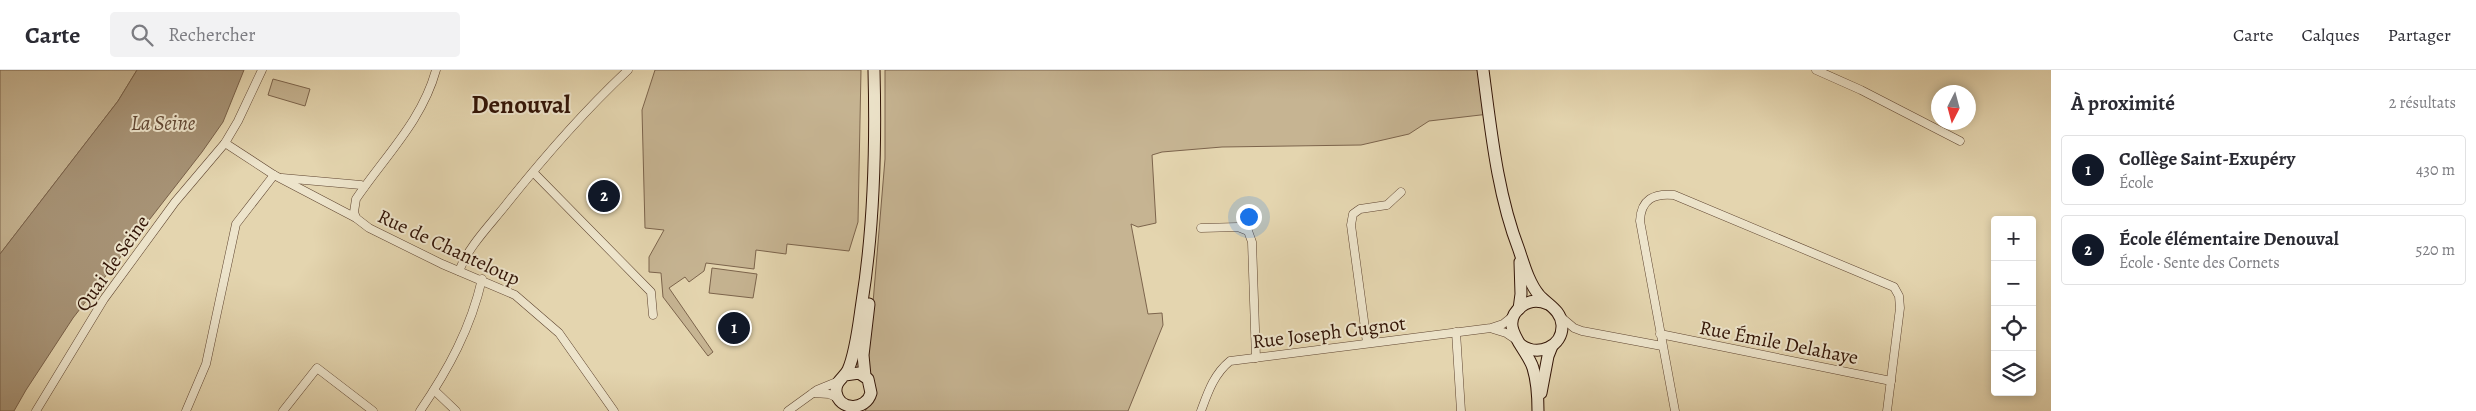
<!DOCTYPE html>
<html lang="fr">
<meta charset="utf-8">
<style>
body{margin:0;font-family:Alegreya,serif;background:#f2f2f3;color:#2b2b33}
.controls{position:absolute;right:15px;bottom:15px;display:grid;overflow:hidden;border-radius:5px;box-shadow:0 2px 8px #0003}
.controls button{width:45px;height:45px;display:grid;place-items:center;padding:0;border:0;border-bottom:1px solid #e1e1e2;background:#fff;color:#2b2b33;font:25px sans-serif}
.compass{position:absolute;left:1931px;top:15px;width:45px;height:45px;border-radius:50%;background:#fff;box-shadow:0 2px 8px #0003;rotate:186deg}
.you{position:absolute;left:1248px;top:146px;width:18px;height:18px;margin:-12px;border:4px solid #fff;border-radius:50%;background:#1a73e8;box-shadow:0 0 0 8px #1a73e833}
.badge{display:grid;place-items:center;width:32px;height:32px;border-radius:50%;background:#111827;color:#fff;font-size:16px;font-weight:700}
.pin{position:absolute;translate:-50% -50%;border:2px solid #fff;box-shadow:0 1px 5px #0006}
.list{margin:0;padding:0;list-style:none}
h2{display:flex;justify-content:space-between;align-items:center;height:65px;margin:0;padding:0 20px;font-size:21px}
h2 small{font-size:16px;font-weight:400;color:#7c7c81}
.list li{display:grid;grid-template-columns:32px 1fr auto;gap:15px;align-items:center;box-sizing:border-box;height:70px;margin:0 10px 10px;padding:0 10px;border:1px solid #e1e1e2;border-radius:5px}
.list b{display:block;font-size:19px;white-space:nowrap}
.list p{margin:0;font-size:16px;white-space:nowrap;color:#7c7c81}
.list em{font-size:16px;font-style:normal;color:#7c7c81}
.icon{flex:none;width:28px;height:28px;fill:none;stroke:currentColor;stroke-width:2;stroke-linecap:round;stroke-linejoin:round}
.map{position:relative;flex:none;width:2051px;height:341px;overflow:hidden}
header{display:flex;align-items:center;gap:30px;box-sizing:border-box;height:70px;padding:0 25px;background:#fff;border-bottom:1px solid #e1e1e2}
header strong{font-size:24px}
nav{display:flex;gap:28px;margin-inline-start:auto;font-size:18px}
.search{width:350px;height:45px;background:#f2f2f3;display:flex;align-items:center;gap:12px;box-sizing:border-box;padding:0 18px;border-radius:5px;color:#7c7c81;font-size:19px}
main{display:flex}
aside{flex:1;background:#fff}
.map>svg:first-child{display:block}
</style>
<header>
<strong>Carte</strong>
<div class="search"><svg class="icon" aria-label="search" viewBox="0 0 24 24"><circle cx="10" cy="10" r="6"/><path d="M15 15l6 6"/></svg>Rechercher</div>
<nav><a>Carte</a><a>Calques</a><a>Partager</a></nav>
</header>
<main>
<div class="map">
<svg width="2051" height="341" viewBox="0 0 2051 341">
<rect width="100%" height="100%" fill="#e4d5af"/>
<filter id="stains"><feTurbulence type="fractalNoise" baseFrequency=".004" numOctaves="4"/><feColorMatrix values="0 0 0 0 .2 0 0 0 0 .09 0 0 0 0 .02 0 0 0 .5 -.17"/></filter>
<radialGradient id="worn" r=".72"><stop offset=".6" stop-color="#630" stop-opacity="0"/><stop offset="1" stop-color="#630" stop-opacity=".3"/></radialGradient>
<!-- green -->
<g fill="#c6b492" stroke="#7c644c">
<polygon points="0,0 137,0 118,31 0,184"/>
<polygon points="655,0 861,0 858,152 849,181 787,174 786,184 756,180 754,199 706,193 704,201 689,212 685,207 669,218 713,282 708,286 663,227 661,203 649,202 649,187 664,160 645,158 642,40"/>
<path d="M885 0H1479L1489 44 1429 51 1409 64 1361 75 1222 77 1162 82 1152 85 1156 153 1138 157 1131 154 1148 244 1162 243 1163 255 1128 341H865C881 319 872 316 868 293L885 89Z"/>
<polygon points="273,9 310,19 305,36 268,25"/>
<polygon points="712,198 757,204 753,228 709,223"/>
</g>
<!-- water -->
<polygon fill="#a79376" stroke="#786049" points="137,0 244,0 223,52 202,82 73,248 26,320 14,341 0,341 0,184 118,31"/>
<g fill="none" stroke-linecap="round" stroke-linejoin="round">
<defs>
<g id="street">
<polyline points="1816,0 1861,20 1960,71"/>
<polyline points="225,73 274,105 356,148 369,158 442,194 515,225 559,263 614,341"/>
<polyline points="533,102 651,222 653,245"/>
<polyline points="282,108 361,115 364,117"/>
<path d="M356 148 354 142 356 129C385 86 422 51 436 0"/>
<polyline points="1201,158 1238,157 1248,161 1252,172 1256,288"/>
<path d="M459 201C469 176 489 156 505 136 544 87 582 43 628 0"/>
<polyline points="1561,247 1574,258 1582,261 1662,276"/>
<polyline points="1493,259 1506,263 1515,269"/>
<polyline points="1456,262 1461,341"/>
<polyline points="1660,264 1891,311"/>
<polyline points="1367,273 1351,155 1353,144 1360,139 1387,135 1401,122"/>
<polyline points="434,320 456,341"/>
<polyline points="813,323 829,324 838,328"/>
<polyline points="36,341 104,229 175,132 225,73 238,51 262,0"/>
<polyline points="186,341 206,294 236,154 274,105"/>
<polyline points="283,341 317,298 373,341"/>
<path d="M420 341C448 300 471 258 482 209"/>
<polyline points="788,341 817,320 839,311"/>
<path d="M1201 341C1208 322 1214 304 1230 291L1491 258 1503 254 1513 246"/>
<path d="M1675 341 1640 151C1641 129 1654 123 1674 125L1894 217 1899 226 1900 238 1887 341"/>
</g>
<g id="secondary">
<path d="M1483 0C1491 60 1497 123 1519 180 1524 195 1529 213 1539 225 1548 235 1561 240 1562 255 1563 277 1538 287 1521 275"/>
<polyline points="1519,239 1521,224 1520,192"/>
<path d="M845 305 859 303 868 309 871 323C866 341 839 341 836 322 835 311 844 308 848 300 856 282 859 252 862 232 874 157 876 77 874 0"/>
<polyline points="865,306 863,285 869,234"/>
<polyline points="1541,323 1548,286 1552,276"/>
<path d="M1538 341C1538 327 1537 311 1533 298 1527 278 1496 255 1522 236 1530 230 1539 230 1548 234"/>
</g>
</defs>
<!-- street casing -->
<use href="#street" stroke="#5e4430" stroke-width="9"/>
<!-- secondary casing -->
<use href="#secondary" stroke="#321406" stroke-width="13"/>
<!-- street -->
<use href="#street" stroke="#ede4cb" stroke-width="8"/>
<!-- secondary -->
<use href="#secondary" stroke="#ede4cb" stroke-width="11"/>
</g>
<g text-anchor="middle" stroke-width="4" stroke-linejoin="round" paint-order="stroke">
<!-- street labels -->
<g font-size="20" fill="#321406" stroke="#ede4cb">
<text transform="translate(449 177) rotate(25)" y="7">Rue de Chanteloup</text>
<text transform="translate(112 193) rotate(-55)" y="7">Quai de Seine</text>
<text transform="translate(1329 262) rotate(-7)" y="7">Rue Joseph Cugnot</text>
<text transform="translate(1779 272) rotate(11)" y="7">Rue Émile Delahaye</text>
</g>
<!-- water labels -->
<g font-size="21" font-style="italic" fill="#614733" stroke="#ede4cb">
<text x="163" y="60">La Seine</text>
</g>
<!-- district labels -->
<g font-size="25" font-weight="bold" fill="#321406" stroke="#ede4cb">
<text x="521" y="43">Denouval</text>
</g>
</g>
<rect width="100%" height="100%" filter="url(#stains)"/>
<rect width="100%" height="100%" fill="url(#worn)"/>
</svg>
<div class="controls">
<button>+</button>
<button>−</button>
<button><svg class="icon" aria-label="locate" viewBox="0 0 24 24"><circle cx="12" cy="12" r="6"/><path d="M12 2v4M12 18v4M2 12h4M18 12h4"/></svg></button>
<button><svg class="icon" aria-label="layers" viewBox="0 0 24 24"><path d="M12 4l9 5-9 5-9-5zM3 14l9 5 9-5"/></svg></button>
</div>
<svg class="compass" viewBox="-18 -18 36 36"><path d="M0-13l5 13h-10z" fill="#e53935"/><path d="M0 13l5-13h-10z" fill="#7c7c81"/></svg>
<div class="you"></div>
<div class="pin badge" style="left:734px;top:258px">1</div>
<div class="pin badge" style="left:604px;top:126px">2</div>
</div>
<aside>
<h2>À proximité<small>2 résultats</small></h2>
<ul class="list">
<li><span class="badge">1</span><div><b>Collège Saint-Exupéry</b><p>École</p></div><em>430 m</em></li>
<li><span class="badge">2</span><div><b>École élémentaire Denouval</b><p>École · Sente des Cornets</p></div><em>520 m</em></li>
</ul>
</aside>
</main>
